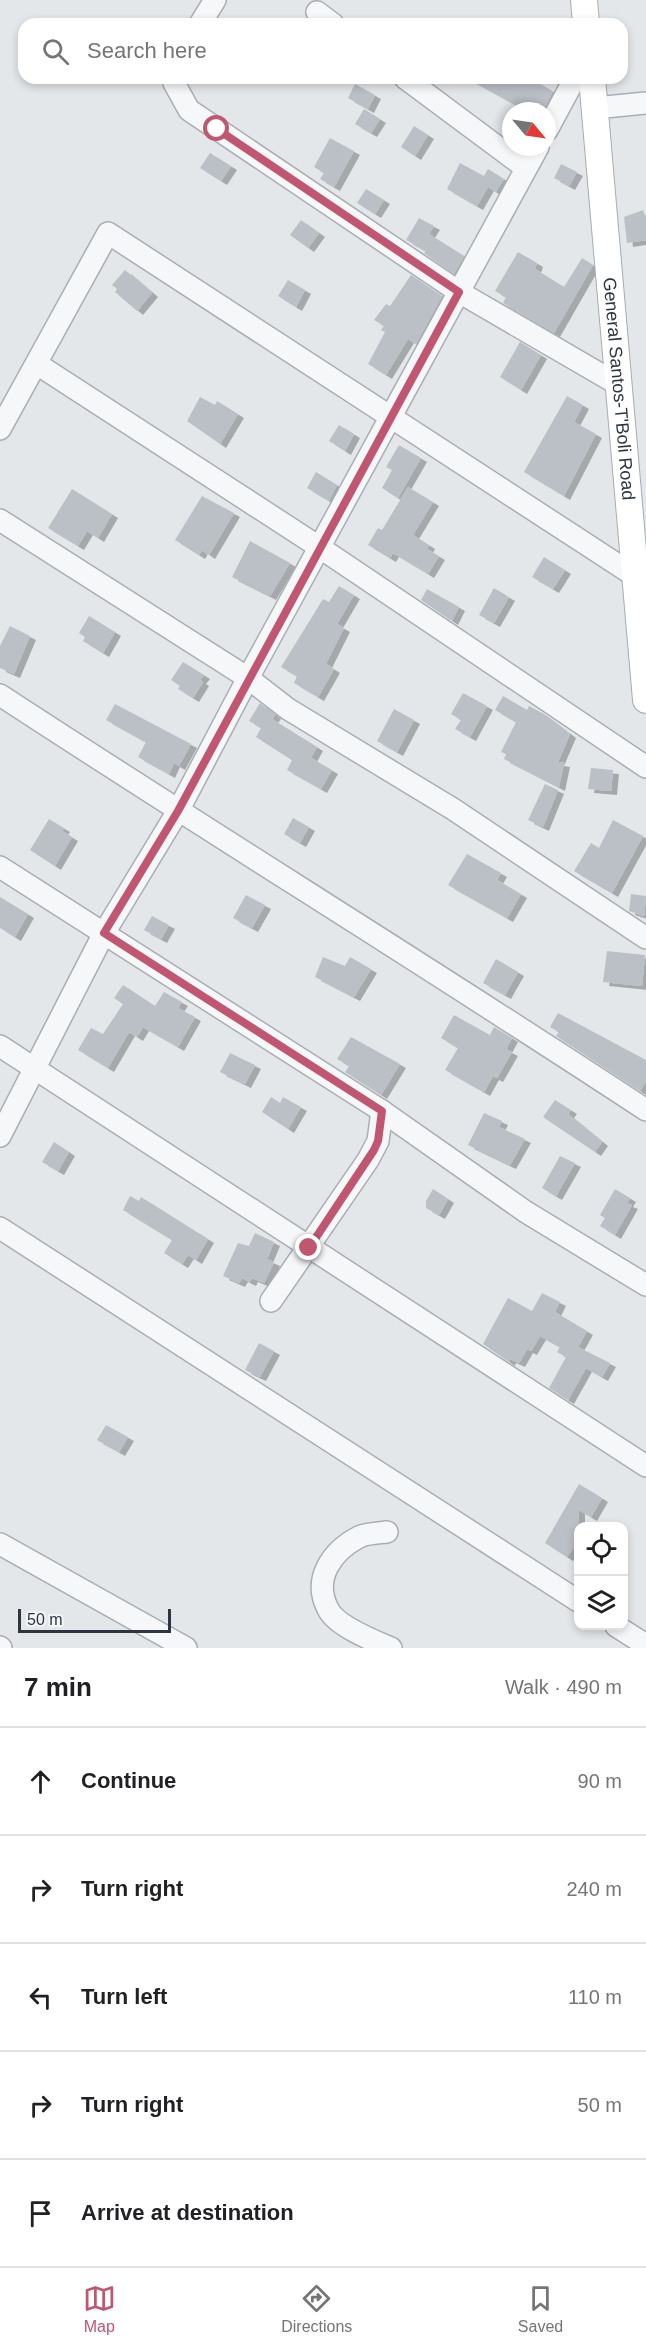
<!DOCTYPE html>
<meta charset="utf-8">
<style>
body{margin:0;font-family:Helvetica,sans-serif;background:#f2f2f2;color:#202124}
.controls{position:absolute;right:18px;bottom:18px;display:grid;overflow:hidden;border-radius:12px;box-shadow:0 3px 9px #0003}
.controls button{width:54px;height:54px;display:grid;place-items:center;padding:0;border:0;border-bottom:2px solid #e0e0e0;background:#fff;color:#202124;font:30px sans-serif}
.compass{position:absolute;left:502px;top:102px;width:54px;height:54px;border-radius:50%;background:#fff;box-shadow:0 3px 9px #0003;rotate:119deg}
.scale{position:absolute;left:18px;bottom:15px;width:153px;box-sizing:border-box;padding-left:6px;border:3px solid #2d3640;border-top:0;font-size:16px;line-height:21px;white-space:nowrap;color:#2d3640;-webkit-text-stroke:4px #f3f5f7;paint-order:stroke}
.stop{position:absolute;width:18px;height:18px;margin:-14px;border:4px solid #c15672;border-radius:50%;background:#fff}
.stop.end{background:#c15672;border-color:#fff;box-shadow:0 2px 6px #0008}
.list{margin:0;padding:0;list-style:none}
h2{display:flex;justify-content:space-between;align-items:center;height:78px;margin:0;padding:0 24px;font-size:26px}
h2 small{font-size:20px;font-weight:400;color:#757577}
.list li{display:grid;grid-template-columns:39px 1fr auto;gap:18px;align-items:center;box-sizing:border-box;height:108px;padding:0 24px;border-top:2px solid #e0e0e0}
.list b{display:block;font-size:22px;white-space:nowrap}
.list em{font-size:20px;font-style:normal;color:#757577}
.icon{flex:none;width:33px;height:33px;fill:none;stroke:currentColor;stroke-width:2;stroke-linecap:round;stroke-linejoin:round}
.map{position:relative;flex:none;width:646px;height:1648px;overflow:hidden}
.search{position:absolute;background:#fff;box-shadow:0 3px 9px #0003;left:18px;right:18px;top:18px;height:66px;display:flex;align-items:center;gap:15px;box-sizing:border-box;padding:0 21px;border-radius:18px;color:#757577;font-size:22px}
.sheet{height:618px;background:#fff}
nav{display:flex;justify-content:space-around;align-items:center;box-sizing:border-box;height:84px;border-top:2px solid #e0e0e0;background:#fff;font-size:16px;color:#757577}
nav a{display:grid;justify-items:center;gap:3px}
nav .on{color:#c15672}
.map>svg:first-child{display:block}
</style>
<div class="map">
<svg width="646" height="1648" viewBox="0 0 646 1648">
<defs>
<filter id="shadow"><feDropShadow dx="6" dy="4" stdDeviation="0" flood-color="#0004"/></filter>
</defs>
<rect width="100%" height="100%" fill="#e3e7ea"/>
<!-- building -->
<g fill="#bbc0c6" filter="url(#shadow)">
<polygon points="467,78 529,78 553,91 543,111 527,111"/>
<polygon points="355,84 375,95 368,109 348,98"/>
<polygon points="364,109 380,119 371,133 355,124"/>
<polygon points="414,126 428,135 415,156 401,147"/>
<polygon points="330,138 354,151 334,187 320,179 324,173 314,167"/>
<polygon points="210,153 231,166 221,181 200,168"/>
<polygon points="460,163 484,176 488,169 504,179 496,192 488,187 477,206 447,189"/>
<polygon points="561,164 577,172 569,186 554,178"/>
<polygon points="366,189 384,200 375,214 357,203"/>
<polygon points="643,210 646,219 646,240 627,243 624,217"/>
<polygon points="419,218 434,226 429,234 464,256 454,274 424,253 426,251 406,240"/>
<polygon points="301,220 319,233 308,248 290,235"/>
<polygon points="518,252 537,263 535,269 564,287 582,258 593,265 554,333 503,303 506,297 495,291"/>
<polygon points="125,270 152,293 137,311 115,292 117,289 112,285"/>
<polygon points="411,275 442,296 416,344 408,339 386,375 368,364 385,332 381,330 384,326 374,320 386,304 390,306"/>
<polygon points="288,280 305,290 296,307 278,296"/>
<polygon points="520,342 541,355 521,390 500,377"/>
<polygon points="567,396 583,405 574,422 596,434 564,496 524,472"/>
<polygon points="200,397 215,405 217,401 238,414 220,444 187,421"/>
<polygon points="339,425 354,434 345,451 329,441"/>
<polygon points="399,445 421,458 398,498 382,488 392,470 386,467"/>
<polygon points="316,472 337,485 329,501 307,488"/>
<polygon points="408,487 433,502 413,535 429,545 427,549 439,556 428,574 393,553 390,558 368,545 378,528 382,530"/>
<polygon points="72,489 112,514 98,538 87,531 78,546 48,528"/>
<polygon points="202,496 234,513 209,555 202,550 199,555 175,540"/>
<polygon points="250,541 290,563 270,596 232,577"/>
<polygon points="544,557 565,570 553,589 532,577"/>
<polygon points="339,586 354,595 337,624 344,628 326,664 334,669 318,697 294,683 297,676 281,667 323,599 329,602"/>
<polygon points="494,588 509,597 494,623 479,615"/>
<polygon points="427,589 459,607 452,621 421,600"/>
<polygon points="89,616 115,632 103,653 83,641 85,637 79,633"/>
<polygon points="10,626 30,636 14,674 0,668 0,646"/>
<polygon points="183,662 204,675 200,680 203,682 193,698 178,689 180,686 171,680"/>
<polygon points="463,693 487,706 470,737 455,729 461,720 451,714"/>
<polygon points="503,696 527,710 529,706 544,714 570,734 558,762 564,763 559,787 504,759 506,754 501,752 516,722 495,710"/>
<polygon points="260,703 275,715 272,719 317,747 311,758 332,770 321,789 287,770 292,760 256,737 261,728 249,721"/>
<polygon points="115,704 191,744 179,766 174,763 169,774 138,757 146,742 106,720"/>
<polygon points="394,709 414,720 397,752 377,741"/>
<polygon points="591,768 613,770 611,791 588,789"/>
<polygon points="545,784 558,790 543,827 528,820"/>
<polygon points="293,818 309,827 300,843 284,834"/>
<polygon points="49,819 64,828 62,831 72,837 55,866 30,850"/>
<polygon points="613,820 643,836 612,893 574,871 591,843 599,848"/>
<polygon points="467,854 501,873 497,880 521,894 507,918 448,885"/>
<polygon points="631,894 646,896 644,916 629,911"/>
<polygon points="246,895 265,905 252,928 233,918"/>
<polygon points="0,897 28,914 15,937 0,928"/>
<polygon points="152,916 169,925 161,939 144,930"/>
<polygon points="607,951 645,955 642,986 603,982"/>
<polygon points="323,957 345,966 350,957 371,969 354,997 315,977"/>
<polygon points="496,959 518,972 505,995 483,983"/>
<polygon points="123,985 155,1006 164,992 182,1002 178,1008 195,1017 178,1047 143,1027 137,1037 129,1032 108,1068 78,1050 91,1028 103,1034 123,1004 114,998"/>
<polygon points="558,1013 646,1060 646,1081 640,1091 556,1036 559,1032 550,1027"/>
<polygon points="454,1015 490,1035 494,1027 512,1038 506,1049 512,1052 497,1078 493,1076 484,1092 445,1070 458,1048 441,1038"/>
<polygon points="351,1037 400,1064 381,1095 345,1072 349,1066 337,1059"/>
<polygon points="230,1053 255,1065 245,1084 220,1072"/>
<polygon points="271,1097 280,1103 283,1097 301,1107 288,1129 262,1112"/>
<polygon points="555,1100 571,1110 568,1114 602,1142 595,1152 543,1117"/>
<polygon points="484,1113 502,1121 499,1127 525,1139 510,1165 468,1145"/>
<polygon points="54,1142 69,1152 58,1171 42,1162"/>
<polygon points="560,1156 575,1163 556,1196 542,1188"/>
<polygon points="433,1189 448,1199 439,1215 426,1208 426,1201"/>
<polygon points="615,1189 630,1198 627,1203 632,1205 615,1235 600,1226 605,1218 600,1215"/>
<polygon points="130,1196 139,1201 141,1197 208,1239 196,1260 188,1255 182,1264 164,1253 172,1240 123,1210"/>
<polygon points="255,1233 274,1242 267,1259 274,1262 264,1283 252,1278 250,1282 242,1278 239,1283 223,1276 238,1243 249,1246"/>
<polygon points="542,1293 560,1302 555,1312 587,1331 578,1347 610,1363 602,1377 586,1368 568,1400 549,1388 566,1357 557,1352 560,1347 540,1336 531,1351 527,1349 519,1363 510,1359 509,1362 483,1344 508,1298 532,1311"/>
<polygon points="259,1343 274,1351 260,1377 245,1370"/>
<polygon points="106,1425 128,1437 119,1452 97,1440"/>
<polygon points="579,1484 602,1498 591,1517 579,1510 579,1540 567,1557 545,1543"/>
</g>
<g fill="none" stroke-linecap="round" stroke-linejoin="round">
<defs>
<g id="minor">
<polyline points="317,12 333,24"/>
<polyline points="200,24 215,0"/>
<polyline points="176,78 174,83 189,110 459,292 619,385"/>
<polyline points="405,78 526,168"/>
<polyline points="595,108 646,103"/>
<polyline points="547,130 575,78"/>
<polyline points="37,364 319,547 646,767"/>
<polyline points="0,429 108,233 635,576"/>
<polyline points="0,520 248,678 288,709 453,809 646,938"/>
<path d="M0 695C214 835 432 969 646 1110"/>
<polyline points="0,867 382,1111 526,1212 646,1285"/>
<polyline points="0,1046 646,1466"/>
<polyline points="0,1136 104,933 178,811 248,678 538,147"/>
<polyline points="0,1228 578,1601"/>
<polyline points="271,1301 368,1160 378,1141 382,1111"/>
<path d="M387 1532C379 1533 367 1533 359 1537 332 1551 312 1579 328 1609 336 1626 374 1641 391 1648"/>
<polyline points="0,1544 186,1648"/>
<polyline points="616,1626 646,1645"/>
<polyline points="0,1647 1,1648"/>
</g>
<g id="major">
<polyline points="584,0 586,24"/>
<path id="s1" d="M592 78 646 700"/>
</g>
</defs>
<!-- minor casing -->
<use href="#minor" stroke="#a9aeb4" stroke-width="24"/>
<!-- major casing -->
<use href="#major" stroke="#a4acb4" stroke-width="28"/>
<!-- minor -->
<use href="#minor" stroke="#f6f7f8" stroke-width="21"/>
<!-- major -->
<use href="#major" stroke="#fff" stroke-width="26"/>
</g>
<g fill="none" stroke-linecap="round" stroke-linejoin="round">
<!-- route -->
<polyline stroke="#c15672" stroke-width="8" points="217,129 459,292 178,811 104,933 382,1111 378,1141 374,1150 309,1248"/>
</g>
<g text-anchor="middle" stroke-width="6" stroke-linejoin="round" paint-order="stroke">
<!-- street labels -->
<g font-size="18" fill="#2d3640" stroke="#f3f5f7">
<text dy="6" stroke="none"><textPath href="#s1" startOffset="312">General Santos-T'Boli Road</textPath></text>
</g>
</g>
</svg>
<div class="controls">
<button><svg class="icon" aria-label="locate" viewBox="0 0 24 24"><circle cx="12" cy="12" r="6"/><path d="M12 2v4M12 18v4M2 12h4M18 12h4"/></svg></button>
<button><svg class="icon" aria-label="layers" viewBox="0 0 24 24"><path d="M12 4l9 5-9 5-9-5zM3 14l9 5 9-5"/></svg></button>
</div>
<svg class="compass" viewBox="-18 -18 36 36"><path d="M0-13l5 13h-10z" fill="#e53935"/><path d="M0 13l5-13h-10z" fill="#757577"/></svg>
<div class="scale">50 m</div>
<div class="stop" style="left:217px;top:129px"></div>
<div class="stop end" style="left:309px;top:1248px"></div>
<div class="search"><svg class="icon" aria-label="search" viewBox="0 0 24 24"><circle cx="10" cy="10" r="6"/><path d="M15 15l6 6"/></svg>Search here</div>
</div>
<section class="sheet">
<h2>7 min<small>Walk · 490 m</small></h2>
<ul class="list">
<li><svg class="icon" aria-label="ahead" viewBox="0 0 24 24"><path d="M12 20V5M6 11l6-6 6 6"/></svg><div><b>Continue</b></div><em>90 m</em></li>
<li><svg class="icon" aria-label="right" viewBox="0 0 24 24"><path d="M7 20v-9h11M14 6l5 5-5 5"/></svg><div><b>Turn right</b></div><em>240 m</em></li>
<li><svg class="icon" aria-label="left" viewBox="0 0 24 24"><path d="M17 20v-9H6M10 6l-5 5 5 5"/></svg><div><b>Turn left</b></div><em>110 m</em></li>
<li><svg class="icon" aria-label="right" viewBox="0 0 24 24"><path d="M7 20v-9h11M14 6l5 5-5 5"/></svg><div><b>Turn right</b></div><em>50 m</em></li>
<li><svg class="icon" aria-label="arrive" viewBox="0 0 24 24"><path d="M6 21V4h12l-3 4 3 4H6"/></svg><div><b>Arrive at destination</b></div></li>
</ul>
</section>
<nav>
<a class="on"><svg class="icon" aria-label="map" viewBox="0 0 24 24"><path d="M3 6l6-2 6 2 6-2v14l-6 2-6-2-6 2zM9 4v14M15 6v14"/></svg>Map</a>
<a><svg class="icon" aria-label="directions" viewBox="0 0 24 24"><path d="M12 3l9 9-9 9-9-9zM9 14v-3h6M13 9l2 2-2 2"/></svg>Directions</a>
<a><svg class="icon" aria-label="saved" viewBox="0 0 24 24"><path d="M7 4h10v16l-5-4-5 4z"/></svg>Saved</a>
</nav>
